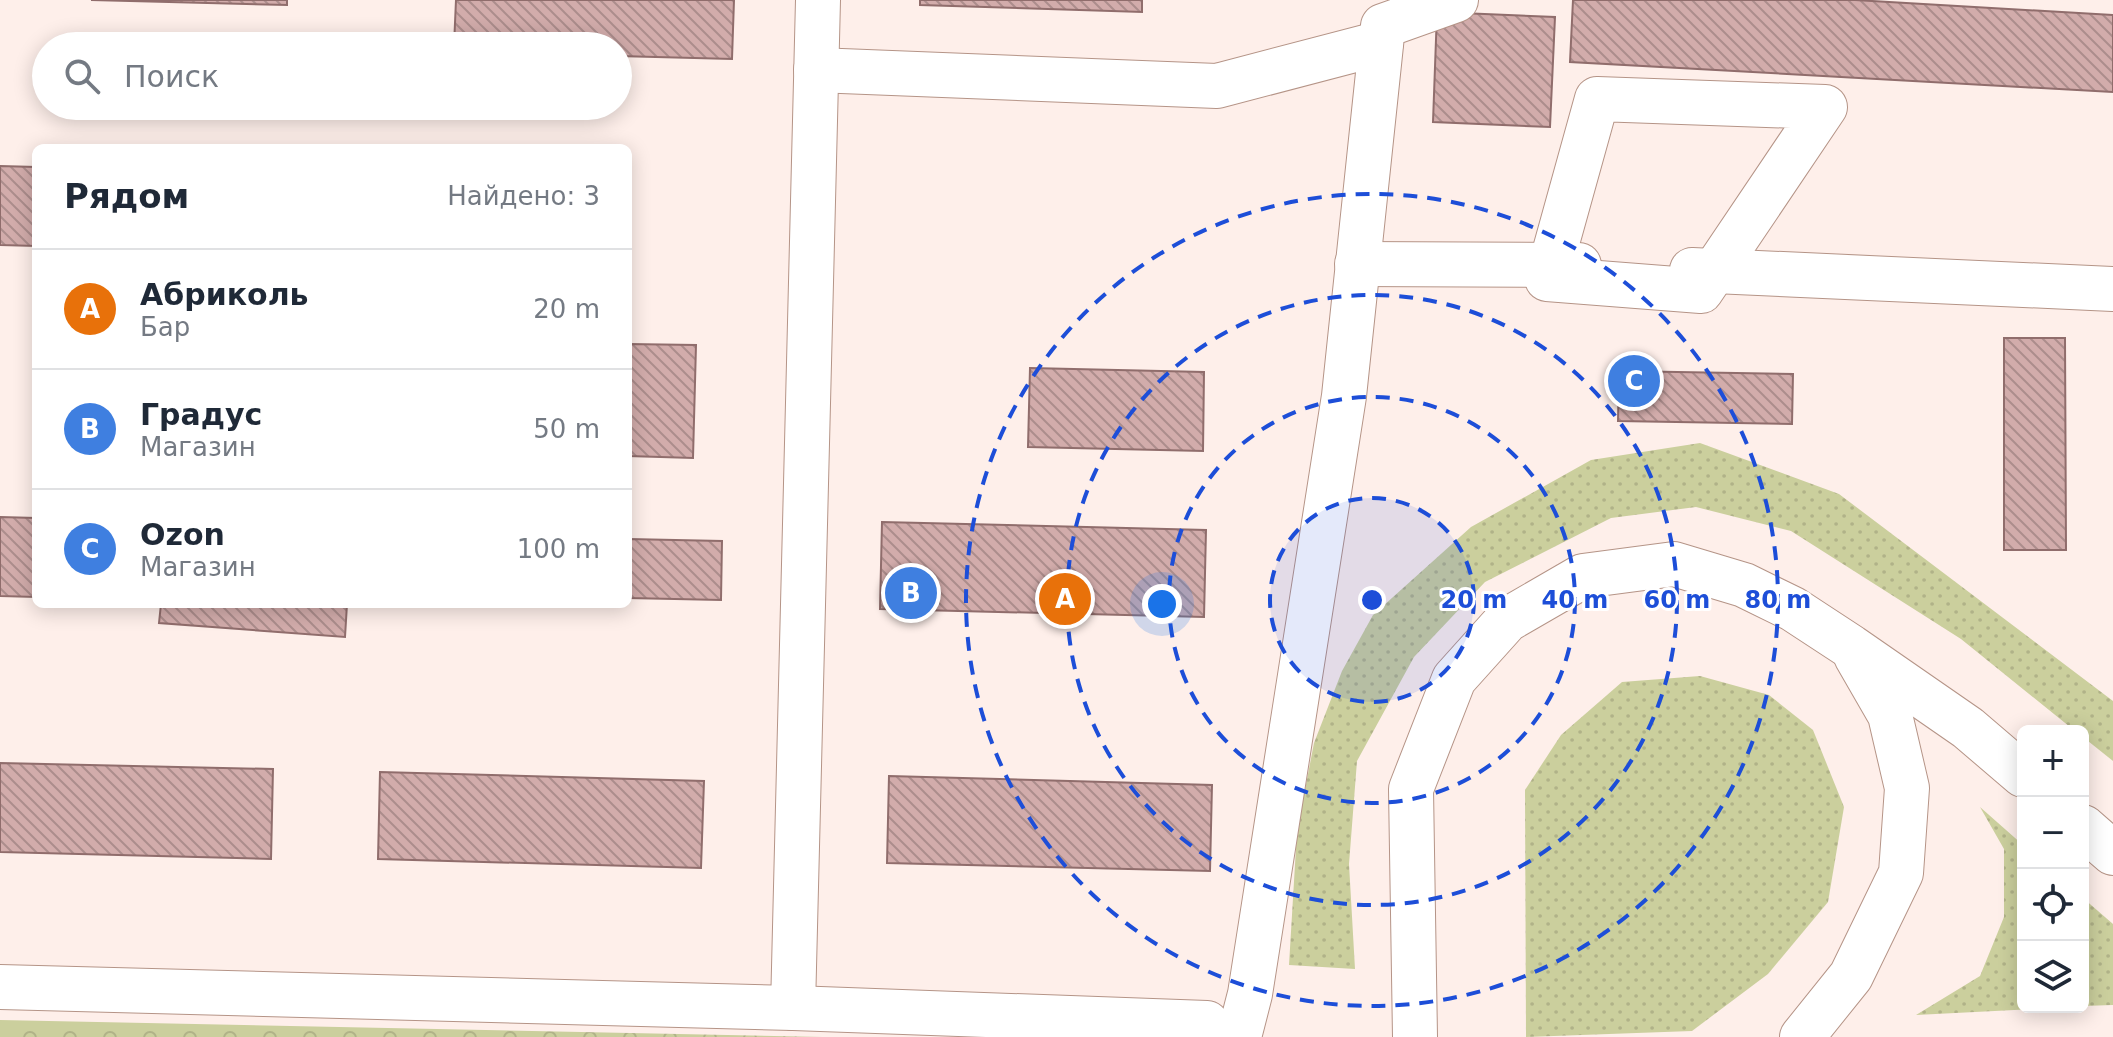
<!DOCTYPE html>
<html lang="ru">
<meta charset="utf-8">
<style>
body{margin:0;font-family:"DejaVu Sans",sans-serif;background:#f6f6f7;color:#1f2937}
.controls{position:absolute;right:24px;bottom:24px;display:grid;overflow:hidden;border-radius:12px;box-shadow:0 4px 20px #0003}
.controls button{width:72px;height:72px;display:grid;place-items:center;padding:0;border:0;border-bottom:2px solid #e0e1e3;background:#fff;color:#1f2937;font:40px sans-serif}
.you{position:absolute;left:1162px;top:604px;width:28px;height:28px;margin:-20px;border:6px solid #fff;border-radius:50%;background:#1a73e8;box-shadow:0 0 0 12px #1a73e833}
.badge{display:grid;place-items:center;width:52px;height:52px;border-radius:50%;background:#c03c82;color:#fff;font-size:26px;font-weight:700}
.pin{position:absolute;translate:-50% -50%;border:4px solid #fff;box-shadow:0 2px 8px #0006}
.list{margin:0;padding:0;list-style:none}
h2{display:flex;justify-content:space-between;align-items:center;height:104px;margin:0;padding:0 32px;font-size:34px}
h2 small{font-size:26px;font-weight:400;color:#747a83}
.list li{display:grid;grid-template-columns:52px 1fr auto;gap:24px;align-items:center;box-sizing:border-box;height:120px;padding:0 32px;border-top:2px solid #e0e1e3}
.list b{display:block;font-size:30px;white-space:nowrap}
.list p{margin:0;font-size:26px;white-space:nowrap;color:#747a83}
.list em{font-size:26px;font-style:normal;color:#747a83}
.icon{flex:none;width:44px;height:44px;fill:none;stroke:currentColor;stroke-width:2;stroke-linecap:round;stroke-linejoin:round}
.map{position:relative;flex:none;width:2113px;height:1037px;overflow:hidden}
.search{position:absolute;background:#fff;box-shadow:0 4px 20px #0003;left:32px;top:32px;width:600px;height:88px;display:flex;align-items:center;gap:20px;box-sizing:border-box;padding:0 28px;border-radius:44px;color:#747a83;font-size:30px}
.panel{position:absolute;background:#fff;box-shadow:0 4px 20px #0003;left:32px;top:144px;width:600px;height:464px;border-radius:12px}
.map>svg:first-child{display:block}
</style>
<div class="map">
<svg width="2113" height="1037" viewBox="0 0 2113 1037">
<defs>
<pattern id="grass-dots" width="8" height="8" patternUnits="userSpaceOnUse" patternTransform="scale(2)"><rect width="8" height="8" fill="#cbcf9d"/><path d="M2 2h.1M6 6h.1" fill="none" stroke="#b0b288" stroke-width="1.8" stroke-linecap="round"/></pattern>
<pattern id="forest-crowns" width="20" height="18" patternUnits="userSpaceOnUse" patternTransform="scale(2)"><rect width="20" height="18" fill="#cbcf9d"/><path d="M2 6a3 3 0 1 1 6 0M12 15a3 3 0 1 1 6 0" fill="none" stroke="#b0b288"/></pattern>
<pattern id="building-back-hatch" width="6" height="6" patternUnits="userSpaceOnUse" patternTransform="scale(2)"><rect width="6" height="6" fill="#d2acab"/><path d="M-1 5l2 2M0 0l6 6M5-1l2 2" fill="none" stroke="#ac8d8c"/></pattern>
</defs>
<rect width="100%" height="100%" fill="#feefea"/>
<!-- grass -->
<g fill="url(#grass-dots)">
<polygon points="1700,443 1839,494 2113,701 2113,761 2083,737 2083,731 2075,731 1961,639 1791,531 1696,507 1611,518 1485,582 1414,657 1357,761 1349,864 1355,969 1289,965 1297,831 1314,743 1342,671 1373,615 1471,527 1591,460"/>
<polygon points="1700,676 1769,695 1813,730 1844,807 1828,902 1768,974 1692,1031 1526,1037 1525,790 1561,735 1622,682"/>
<polygon points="1980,807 2023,845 2023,1007 2071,1007 1916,1015 1980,976 2004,917 2004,849"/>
<polygon points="2083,898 2113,924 2113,1005 2083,1006"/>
</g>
<!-- forest -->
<polygon fill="url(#forest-crowns)" points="0,1020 823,1037 0,1037"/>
<!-- building -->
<g fill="url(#building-back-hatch)" stroke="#906d6c" stroke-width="2">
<polygon points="91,0 287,0 287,5"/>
<polygon points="456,0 734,0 732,59 618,56 618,46 454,46"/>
<polygon points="920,0 1142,0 1142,12 920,5"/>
<polygon points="1573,0 1855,0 2113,15 2113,92 1570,62"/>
<polygon points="1437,12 1555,17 1550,127 1433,122"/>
<polygon points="0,166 36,167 36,246 0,245"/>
<polygon points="2004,338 2065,338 2066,550 2004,550"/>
<polygon points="628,344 696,345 693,458 628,456"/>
<polygon points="1030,368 1204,372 1203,451 1028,447"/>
<polygon points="1619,371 1793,374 1792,424 1618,421"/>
<polygon points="0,517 36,518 36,597 0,596"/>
<polygon points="882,522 1206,530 1204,617 880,609"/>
<polygon points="628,539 722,541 721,600 628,598"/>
<polygon points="161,604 347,604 345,637 159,623"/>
<polygon points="0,763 273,769 271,859 0,852"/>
<polygon points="380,772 704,781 701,868 378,859"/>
<polygon points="889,776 1212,785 1210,871 887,863"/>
</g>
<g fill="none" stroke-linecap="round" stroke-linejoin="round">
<defs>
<g id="minor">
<polyline points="816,70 1217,86 1381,43"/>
<polygon points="1597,99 1825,107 1701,291 1547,279"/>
<polyline points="1357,264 1579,265"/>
<polyline points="1692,270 2113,289"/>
<polyline points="2083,827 2113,853"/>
<polyline points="0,987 793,1008 1207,1023 1210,1037"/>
<polyline points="793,1008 818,0"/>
<polyline points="1239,1037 1250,994 1344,396 1383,26 1456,0"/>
<polyline points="1415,1037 1411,789 1454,679 1507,620 1583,576 1674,564 1744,585 1793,609 1851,647 1968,728 2023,775"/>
<polyline points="1802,1037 1851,976 1901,873 1907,788 1890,715 1856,656"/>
</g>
</defs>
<!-- minor casing -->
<use href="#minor" stroke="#b59487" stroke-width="46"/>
<!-- minor -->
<use href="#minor" stroke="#fff" stroke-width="44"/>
</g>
<!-- distance rings -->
<circle cx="1372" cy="600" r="102" fill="#1d4ed8" fill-opacity=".12"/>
<g fill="none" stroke="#1d4ed8" stroke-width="4" stroke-dasharray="14 10">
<circle cx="1372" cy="600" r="102"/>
<circle cx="1372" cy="600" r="203"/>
<circle cx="1372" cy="600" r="305"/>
<circle cx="1372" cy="600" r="406"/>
</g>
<circle cx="1372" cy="600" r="12" fill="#1d4ed8" stroke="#fff" stroke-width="4"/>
<g font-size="24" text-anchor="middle" font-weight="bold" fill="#1d4ed8" stroke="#fff" stroke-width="6" stroke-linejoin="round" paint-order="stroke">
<text x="1474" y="608">20 m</text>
<text x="1575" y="608">40 m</text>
<text x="1677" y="608">60 m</text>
<text x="1778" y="608">80 m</text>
</g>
</svg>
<div class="controls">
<button>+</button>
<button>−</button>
<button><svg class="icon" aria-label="locate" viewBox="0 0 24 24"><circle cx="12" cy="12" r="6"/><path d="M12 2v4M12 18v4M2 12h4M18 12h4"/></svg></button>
<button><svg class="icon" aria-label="layers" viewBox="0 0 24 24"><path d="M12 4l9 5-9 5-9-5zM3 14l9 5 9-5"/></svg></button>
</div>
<div class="you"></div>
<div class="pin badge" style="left:1065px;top:599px;background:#e8710a">A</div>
<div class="pin badge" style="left:911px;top:593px;background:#3f7fe0">B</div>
<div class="pin badge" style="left:1634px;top:381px;background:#3f7fe0">C</div>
<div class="search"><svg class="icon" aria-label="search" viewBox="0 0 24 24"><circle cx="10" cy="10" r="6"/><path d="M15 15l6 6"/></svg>Поиск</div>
<section class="panel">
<h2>Рядом<small>Найдено: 3</small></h2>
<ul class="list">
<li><span class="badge" style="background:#e8710a">A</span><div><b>Абриколь</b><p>Бар</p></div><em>20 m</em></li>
<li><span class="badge" style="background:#3f7fe0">B</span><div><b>Градус</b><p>Магазин</p></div><em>50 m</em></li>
<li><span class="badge" style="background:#3f7fe0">C</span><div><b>Ozon</b><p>Магазин</p></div><em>100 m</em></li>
</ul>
</section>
</div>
